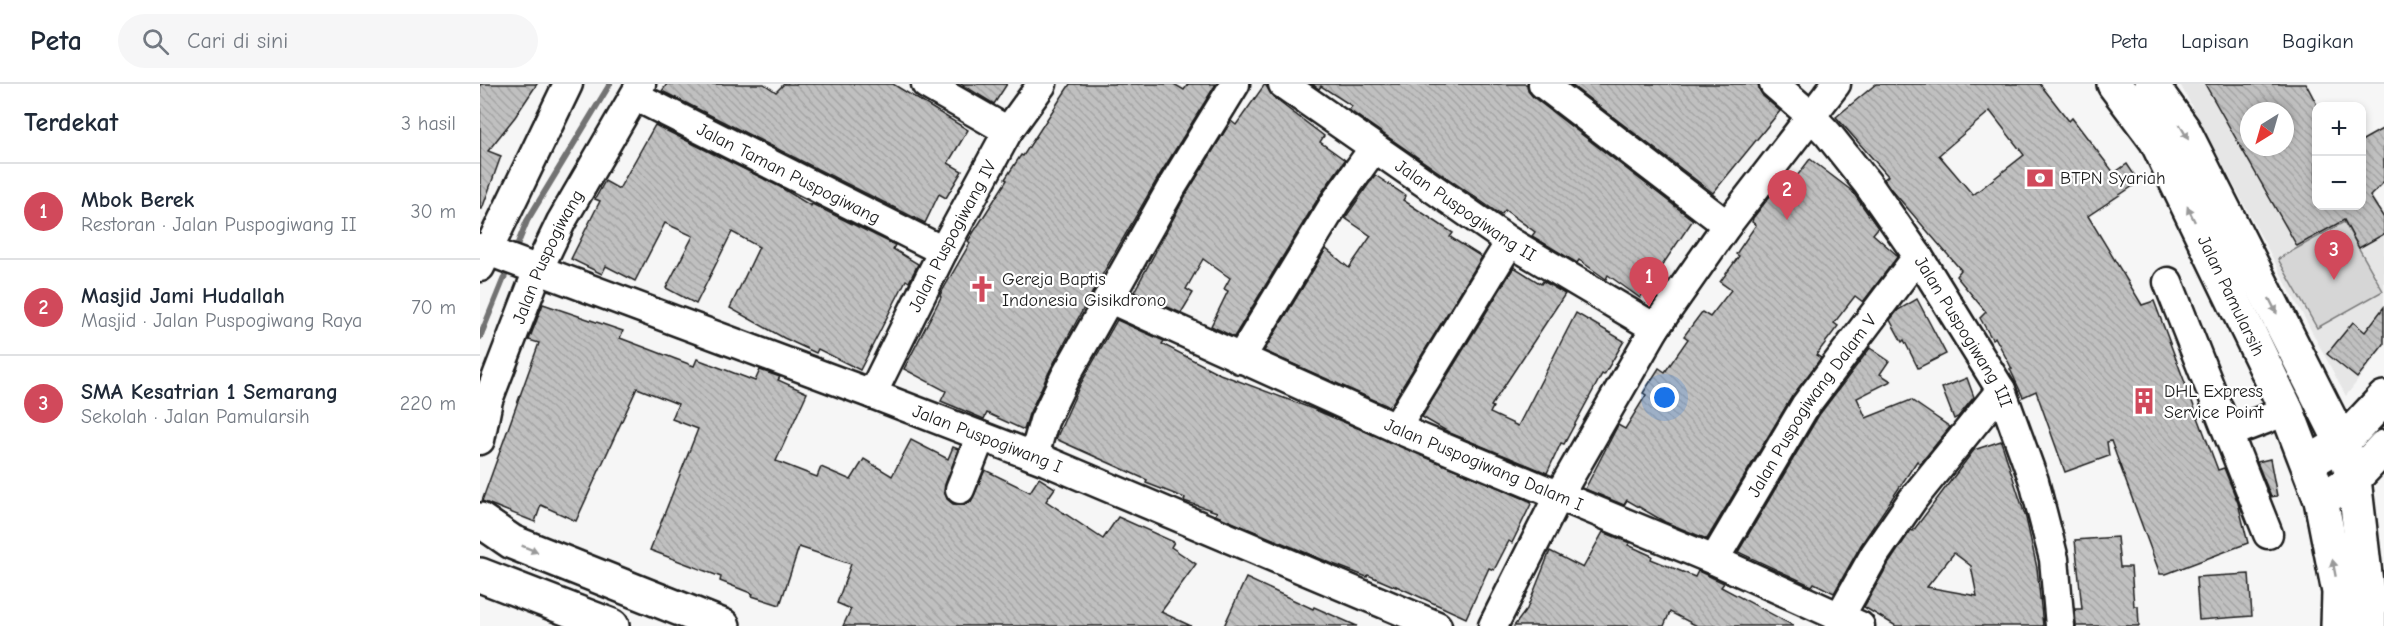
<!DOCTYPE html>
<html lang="id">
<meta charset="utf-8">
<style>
body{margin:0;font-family:"Comic Neue",sans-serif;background:#f6f6f7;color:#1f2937}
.controls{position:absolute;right:18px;top:18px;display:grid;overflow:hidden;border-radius:12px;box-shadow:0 3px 9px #0003}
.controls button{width:54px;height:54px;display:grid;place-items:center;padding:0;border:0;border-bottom:2px solid #e0e1e3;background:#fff;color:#1f2937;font:30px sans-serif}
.compass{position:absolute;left:1760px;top:18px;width:54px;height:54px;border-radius:50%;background:#fff;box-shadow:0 3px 9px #0003;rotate:217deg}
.you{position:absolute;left:1185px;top:314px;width:21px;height:21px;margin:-15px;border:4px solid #fff;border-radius:50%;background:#1a73e8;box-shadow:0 0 0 9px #1a73e833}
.badge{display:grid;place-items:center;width:39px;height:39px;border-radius:50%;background:#d1495b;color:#fff;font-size:20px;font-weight:700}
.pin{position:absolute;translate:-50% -50px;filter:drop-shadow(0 2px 3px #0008)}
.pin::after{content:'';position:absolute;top:32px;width:21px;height:18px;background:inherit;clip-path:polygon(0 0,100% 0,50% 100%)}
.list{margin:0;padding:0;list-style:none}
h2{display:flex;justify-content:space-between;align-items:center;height:78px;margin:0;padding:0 24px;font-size:26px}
h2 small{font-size:20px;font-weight:400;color:#747a83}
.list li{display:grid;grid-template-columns:39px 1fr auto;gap:18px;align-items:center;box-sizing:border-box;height:96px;padding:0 24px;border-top:2px solid #e0e1e3}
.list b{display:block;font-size:22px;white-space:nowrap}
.list p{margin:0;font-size:20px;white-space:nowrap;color:#747a83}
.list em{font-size:20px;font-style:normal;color:#747a83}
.icon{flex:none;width:33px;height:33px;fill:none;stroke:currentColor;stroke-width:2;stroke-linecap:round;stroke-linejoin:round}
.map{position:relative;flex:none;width:1904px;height:542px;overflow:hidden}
header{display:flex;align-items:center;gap:36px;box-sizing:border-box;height:84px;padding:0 30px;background:#fff;border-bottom:2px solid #e0e1e3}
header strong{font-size:28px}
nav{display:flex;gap:33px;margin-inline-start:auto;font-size:21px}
.search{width:420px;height:54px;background:#f6f6f7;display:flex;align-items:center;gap:15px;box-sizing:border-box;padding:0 21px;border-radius:33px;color:#747a83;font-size:22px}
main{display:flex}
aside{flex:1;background:#fff}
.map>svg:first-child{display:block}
</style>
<header>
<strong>Peta</strong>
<div class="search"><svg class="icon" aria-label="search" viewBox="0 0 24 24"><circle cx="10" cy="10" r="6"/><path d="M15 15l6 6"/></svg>Cari di sini</div>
<nav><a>Peta</a><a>Lapisan</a><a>Bagikan</a></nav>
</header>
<main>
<aside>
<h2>Terdekat<small>3 hasil</small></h2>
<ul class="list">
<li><span class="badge">1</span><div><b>Mbok Berek</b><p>Restoran · Jalan Puspogiwang II</p></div><em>30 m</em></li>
<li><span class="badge">2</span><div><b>Masjid Jami Hudallah</b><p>Masjid · Jalan Puspogiwang Raya</p></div><em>70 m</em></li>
<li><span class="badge">3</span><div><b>SMA Kesatrian 1 Semarang</b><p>Sekolah · Jalan Pamularsih</p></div><em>220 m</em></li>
</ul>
</aside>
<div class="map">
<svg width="1904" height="542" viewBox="0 0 1904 542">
<defs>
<pattern id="building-back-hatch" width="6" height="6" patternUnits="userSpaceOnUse" patternTransform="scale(1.5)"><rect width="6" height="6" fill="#c0c0c0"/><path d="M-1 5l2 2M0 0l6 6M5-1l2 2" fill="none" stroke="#a4a4a4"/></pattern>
</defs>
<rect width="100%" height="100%" fill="#f6f6f6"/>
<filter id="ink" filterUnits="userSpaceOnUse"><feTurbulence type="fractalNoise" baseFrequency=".0167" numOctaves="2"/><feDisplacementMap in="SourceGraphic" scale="12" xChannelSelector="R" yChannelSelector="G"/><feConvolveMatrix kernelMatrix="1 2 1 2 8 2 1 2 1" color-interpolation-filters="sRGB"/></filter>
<g filter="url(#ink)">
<!-- built -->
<path fill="#e6e6e6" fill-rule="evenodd" d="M1700 0H1827L1839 22H1836V122H1882V54L1883 55 1904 43V100L1892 112 1904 130V262L1866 312ZM1769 27H1805V63H1769Z"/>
<!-- green -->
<polygon fill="#d6d6d6" stroke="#797979" stroke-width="1.5" points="1864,138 1903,207 1837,244 1798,175"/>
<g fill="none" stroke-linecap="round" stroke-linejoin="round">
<!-- stream -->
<g stroke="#727272" stroke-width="6">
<polyline points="34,169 47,137 130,0"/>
<polyline points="0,253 28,184"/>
</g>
</g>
<!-- building -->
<g fill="url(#building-back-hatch)" stroke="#1c1c1c" stroke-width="1.5" fill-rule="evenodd">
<polygon points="0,0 57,0 35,33 8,67 21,72 2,125 0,125"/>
<polygon points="187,0 284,0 296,8 304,0 413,0 488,46 468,79 482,87 466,114 459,110 445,139 182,7"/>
<polygon points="481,0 527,0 514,20"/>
<polygon points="590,0 694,0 704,6 708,0 736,0 679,92 613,207 570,286 549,330 544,346 507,329 504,335 461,317 466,307 424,285 461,213 460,211 490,159 488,157 527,96 525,95 541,71 543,72"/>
<polygon points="785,0 794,14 844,52 840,58 865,76 842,108 754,253 731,242 748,207 744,205 750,194 723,175 706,205 713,209 701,229 654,208 707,109 751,37 756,41"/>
<polygon points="832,0 1047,0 1048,7 1053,13 1213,136 1160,214 1128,191 1126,195 1099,176 1097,179 1052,152 1055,148 1025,126 1021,131 869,26 872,22 841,2 839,5"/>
<polygon points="1090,0 1278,0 1283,12 1300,27 1233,109"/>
<path d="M1396 0H1560L1589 37 1592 34 1634 89 1647 80 1659 98 1608 132 1662 221 1674 217 1738 386 1744 384 1758 419 1768 459 1686 490H1680L1631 357 1627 358 1629 372 1585 388 1556 307 1543 313 1530 285H1532L1515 253 1512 255 1500 234 1506 228 1476 192 1481 186 1410 104 1404 95 1408 92 1356 33ZM1510 27 1544 71 1493 111 1459 71Z"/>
<path d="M1725 0H1826L1836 19V122H1881V57L1904 44V98L1890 112 1904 134V150L1879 164 1864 136 1817 162ZM1769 27H1805V63H1769Z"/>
<polygon points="175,41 300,103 331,122 332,120 415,161 413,165 438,180 429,198 426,196 380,286 338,265 336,269 304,254 250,224 279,163 252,148 216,220 186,204 213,152 185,139 155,197 126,182 122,190 91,175 120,117 115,115 125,97 139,105"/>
<polygon points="1330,75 1372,107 1398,144 1393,150 1418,172 1383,218 1375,212 1354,239 1358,242 1336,271 1341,274 1311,314 1227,455 1185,438 1147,416 1144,421 1105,405 1138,341 1145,345 1166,311 1163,309 1179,284 1185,288 1208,255 1204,252 1222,228 1230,233 1251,206 1240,198 1259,172 1256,170 1276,141 1272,138 1273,134 1297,103 1304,109"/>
<polygon points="895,91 926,112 923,116 973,149 970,153 1002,173 910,323 784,267 846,165 869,184 891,152 865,134"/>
<polygon points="1034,183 1061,200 1063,197 1085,210 1011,322 1013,323 1010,329 1038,342 1096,229 1144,257 1124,291 1122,290 1084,360 1081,359 1067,389 970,349 942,333"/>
<polygon points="1437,215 1466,270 1438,284 1424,256 1422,258 1410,236 1418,226"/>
<polygon points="63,220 143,247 140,254 214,282 217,275 275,297 280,286 300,293 298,296 327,309 296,377 337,393 341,383 371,396 384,375 412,392 431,356 468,375 473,363 478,365 464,407 467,415 473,420 483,421 491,418 505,386 550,408 559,394 575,404 566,417 623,455 638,433 694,458 691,463 716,480 681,528 711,542 363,542 371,525 357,519 371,480 319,463 300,521 272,512 273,510 240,497 241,493 170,466 218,345 192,335 198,320 157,304 96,437 61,421 55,438 2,417 59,259 49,256"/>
<polygon points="1904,223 1904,260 1877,294 1847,270 1873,238 1885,248"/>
<polygon points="637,236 684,257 682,260 740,290 833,325 1052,418 1032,459 1029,457 1014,486 1009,484 986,534 916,502 916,503 888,491 887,493 853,480 735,431 737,428 704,417 705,414 666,399 667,396 576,355 600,301"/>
<polygon points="1390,264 1409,277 1400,290 1411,297 1377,314 1386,334 1431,316 1470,343 1440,380 1437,377 1381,461 1354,509 1334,499 1332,502 1258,468 1339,331"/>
<polygon points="1487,294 1494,313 1478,333 1474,335 1462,304"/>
<path d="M1521 357 1546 434 1557 484 1563 542H1416L1384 523 1409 479 1431 446 1433 447 1494 366ZM1474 469 1491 482 1497 512 1447 503Z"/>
<polygon points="1790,375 1797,412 1791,413 1777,378"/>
<polygon points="1123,448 1150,459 1148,461 1172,472 1171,475 1215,493 1218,487 1244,499 1241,503 1314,542 1217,542 1190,528 1184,542 1034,542 1047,525 1070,467 1103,484"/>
<polygon points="1637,453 1640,483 1651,483 1654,522 1658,522 1659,542 1596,542 1595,525 1602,525 1595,456"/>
<polygon points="1769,490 1772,532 1719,536 1716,493"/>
<polygon points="766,494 833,525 834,523 877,542 744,542"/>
</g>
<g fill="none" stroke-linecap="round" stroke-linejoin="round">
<defs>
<g id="minor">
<polyline points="446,0 528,47"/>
<path id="s1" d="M803 0 1030 158 1175 244"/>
<polyline points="1063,0 1247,141"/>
<path id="s2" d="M1294 0 1330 31 1348 50 1387 99 1438 172 1521 306 1554 397 1574 475 1580 542"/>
<path id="s3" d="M155 12 463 167"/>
<path id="s4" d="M0 164 392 310 566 377 957 542"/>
<polyline points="0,183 88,0"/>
<polyline points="1688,198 1788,450"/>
<path id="s5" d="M628 214 916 344 1234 476 1380 542"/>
<polyline points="760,275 856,117 894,64"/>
<path id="s6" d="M392 310 463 167 528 47 562 0"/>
<polyline points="916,344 1030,158"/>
<polyline points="1749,349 1807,327"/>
<path id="s7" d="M0 356 8 316 58 186 81 138 161 0"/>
<polyline points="554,372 564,337 585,293 693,101 755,0"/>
<polyline points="480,405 501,352"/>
<path id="s8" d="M1234 476 1325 322 1438 172"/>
<polyline points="1360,532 1395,470 1433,415 1521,306"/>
<polyline points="1013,542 1079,411 1175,244 1247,141 1356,0"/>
</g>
<g id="major">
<polyline points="1828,379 1862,359 1904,314"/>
<polyline points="1841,416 1874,395 1904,363"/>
</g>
<g id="highway">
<path id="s9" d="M1634 0 1676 56 1807 327 1841 416 1859 508 1858 542"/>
<polyline points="1671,0 1703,45 1862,359 1874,395 1889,525 1889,542"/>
<polyline points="0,436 32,458 243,542"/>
<polyline points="0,491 132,542"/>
</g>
</defs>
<!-- minor casing -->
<use href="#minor" stroke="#1c1c1c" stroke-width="33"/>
<!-- major casing -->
<use href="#major" stroke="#1c1c1c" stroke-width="38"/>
<!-- highway casing -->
<use href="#highway" stroke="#1c1c1c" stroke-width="38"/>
<!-- minor -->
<use href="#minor" stroke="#fff" stroke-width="28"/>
<!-- major -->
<use href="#major" stroke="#fff" stroke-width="33"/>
<!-- highway -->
<use href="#highway" stroke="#fff" stroke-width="33"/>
</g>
<!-- one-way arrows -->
<defs><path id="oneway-solid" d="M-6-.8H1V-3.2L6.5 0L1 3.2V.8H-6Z" transform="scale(1.5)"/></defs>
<g fill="#999">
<use href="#oneway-solid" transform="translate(1704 48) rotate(60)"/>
<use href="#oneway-solid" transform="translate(1711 130) rotate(-116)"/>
<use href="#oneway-solid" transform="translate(1793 222) rotate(63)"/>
<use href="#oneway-solid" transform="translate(50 465) rotate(22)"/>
<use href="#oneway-solid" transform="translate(1854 484) rotate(-101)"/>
</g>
</g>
<!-- icons -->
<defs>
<symbol id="bank-bare" viewBox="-9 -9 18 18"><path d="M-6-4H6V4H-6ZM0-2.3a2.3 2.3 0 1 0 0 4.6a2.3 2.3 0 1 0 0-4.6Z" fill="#d1495b" stroke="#fff" stroke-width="2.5" paint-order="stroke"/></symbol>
<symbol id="church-bare" viewBox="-9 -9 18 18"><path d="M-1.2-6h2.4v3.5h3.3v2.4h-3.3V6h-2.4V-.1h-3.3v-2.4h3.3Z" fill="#d1495b" stroke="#fff" stroke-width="2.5" paint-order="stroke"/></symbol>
<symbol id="building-bare" viewBox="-9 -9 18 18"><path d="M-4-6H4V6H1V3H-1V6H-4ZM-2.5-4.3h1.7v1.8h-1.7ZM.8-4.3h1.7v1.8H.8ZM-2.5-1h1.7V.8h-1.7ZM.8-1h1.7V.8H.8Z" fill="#d1495b" stroke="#fff" stroke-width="2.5" paint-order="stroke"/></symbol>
</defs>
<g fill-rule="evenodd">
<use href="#bank-bare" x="1541" y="75" width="38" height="38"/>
<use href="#church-bare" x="483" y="186" width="38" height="38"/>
<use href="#building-bare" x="1645" y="298" width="38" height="38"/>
</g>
<g text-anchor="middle" stroke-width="4.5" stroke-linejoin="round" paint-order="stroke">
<!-- street labels -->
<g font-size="18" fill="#1c1c1c" stroke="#fff">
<text dy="6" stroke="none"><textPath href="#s3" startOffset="172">Jalan Taman Puspogiwang</textPath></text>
<text dy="6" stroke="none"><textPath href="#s1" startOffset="222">Jalan Puspogiwang II</textPath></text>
<text dy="6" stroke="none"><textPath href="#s6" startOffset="177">Jalan Puspogiwang IV</textPath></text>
<text dy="6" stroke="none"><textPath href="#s7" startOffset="196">Jalan Puspogiwang</textPath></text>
<text dy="6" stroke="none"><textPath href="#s9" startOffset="243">Jalan Pamularsih</textPath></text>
<text dy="6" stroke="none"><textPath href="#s2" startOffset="314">Jalan Puspogiwang III</textPath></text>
<text dy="6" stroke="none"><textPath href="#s8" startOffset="183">Jalan Puspogiwang Dalam V</textPath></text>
<text dy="6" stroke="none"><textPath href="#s4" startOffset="542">Jalan Puspogiwang I</textPath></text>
<text dy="6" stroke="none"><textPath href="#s5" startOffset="411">Jalan Puspogiwang Dalam I</textPath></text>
</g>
<!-- poi labels -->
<g font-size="18" fill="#1c1c1c" stroke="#fff" text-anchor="start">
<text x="1580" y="100">BTPN Syariah</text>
<text x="522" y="201">Gereja Baptis<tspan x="522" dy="21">Indonesia Gisikdrono</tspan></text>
<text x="1684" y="313">DHL Express<tspan x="1684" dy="21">Service Point</tspan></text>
</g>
</g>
</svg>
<div class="controls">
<button>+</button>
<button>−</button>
</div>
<svg class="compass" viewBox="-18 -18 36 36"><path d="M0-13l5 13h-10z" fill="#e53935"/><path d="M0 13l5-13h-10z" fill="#747a83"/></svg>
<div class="you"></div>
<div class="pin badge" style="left:1169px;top:223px">1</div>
<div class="pin badge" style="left:1307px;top:136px">2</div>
<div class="pin badge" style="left:1854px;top:196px">3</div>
</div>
</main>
